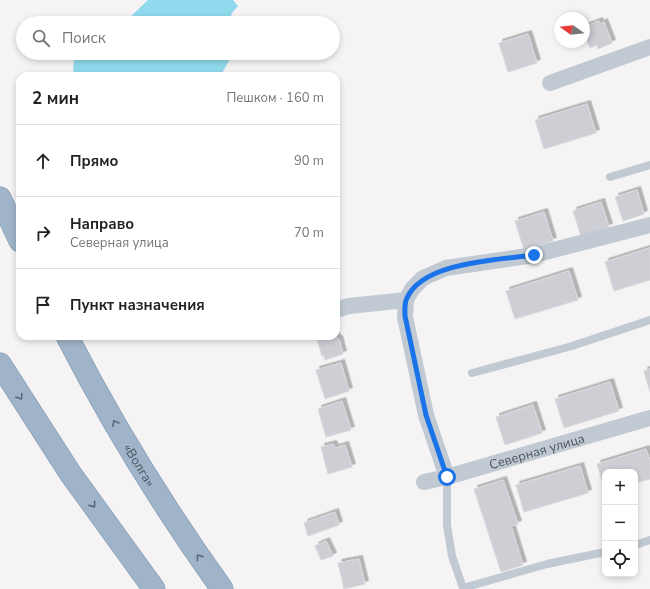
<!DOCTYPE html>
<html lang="ru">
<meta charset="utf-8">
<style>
body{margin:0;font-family:"Nunito Sans",sans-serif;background:#f6f6f6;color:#222}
.controls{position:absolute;right:12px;bottom:12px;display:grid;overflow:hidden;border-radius:8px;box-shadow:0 2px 6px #0003}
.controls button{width:36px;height:36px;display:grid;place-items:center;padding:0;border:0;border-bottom:1px solid #e0e0e0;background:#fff;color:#222;font:20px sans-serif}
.compass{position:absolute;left:554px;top:12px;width:36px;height:36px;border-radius:50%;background:#fff;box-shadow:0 2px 6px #0003;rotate:285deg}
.stop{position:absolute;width:12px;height:12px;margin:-9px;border:3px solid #1a73e8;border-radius:50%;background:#fff}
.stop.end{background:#1a73e8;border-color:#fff;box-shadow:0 1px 4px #0008}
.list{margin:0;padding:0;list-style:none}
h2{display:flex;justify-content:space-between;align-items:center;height:52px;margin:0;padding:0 16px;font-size:17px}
h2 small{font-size:13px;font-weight:400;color:#767676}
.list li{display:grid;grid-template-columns:26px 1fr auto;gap:12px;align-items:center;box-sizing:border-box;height:72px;padding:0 16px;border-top:1px solid #e0e0e0}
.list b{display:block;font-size:15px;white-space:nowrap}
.list p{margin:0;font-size:13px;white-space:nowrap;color:#767676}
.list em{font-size:13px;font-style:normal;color:#767676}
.icon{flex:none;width:22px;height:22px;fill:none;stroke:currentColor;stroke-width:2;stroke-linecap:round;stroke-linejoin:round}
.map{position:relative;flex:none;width:650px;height:589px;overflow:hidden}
.search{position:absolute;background:#fff;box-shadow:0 2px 6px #0003;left:16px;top:16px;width:324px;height:44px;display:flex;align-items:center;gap:10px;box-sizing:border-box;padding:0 14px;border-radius:22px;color:#767676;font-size:15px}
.panel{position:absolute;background:#fff;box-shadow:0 2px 6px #0003;left:16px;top:72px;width:324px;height:268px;border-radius:12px}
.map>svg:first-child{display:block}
</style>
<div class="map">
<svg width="650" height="589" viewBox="0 0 650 589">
<defs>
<filter id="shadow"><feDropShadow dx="3.5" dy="-3.5" stdDeviation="0" flood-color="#0004"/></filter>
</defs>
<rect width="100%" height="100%" fill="#f5f3f3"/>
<!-- water -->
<g fill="#90daee">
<polygon points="148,0 233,0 238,6 231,14 233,23 124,23"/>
<polygon points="83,53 234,53 220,76 73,76 74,59"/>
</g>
<!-- building -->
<g fill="#cdcfd5" stroke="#d7d9de" filter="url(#shadow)">
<polygon points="599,21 600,24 604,22 612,43 598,49 597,45 590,48 584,33 584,27"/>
<polygon points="528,34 537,63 508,72 499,43"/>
<polygon points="587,104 596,133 544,149 535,120"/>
<polygon points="637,190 644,214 623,221 615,197"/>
<polygon points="601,202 609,227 581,236 573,211"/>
<polygon points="544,212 553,241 524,250 515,221"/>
<polygon points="650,248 650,280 614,291 605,262"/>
<polygon points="569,271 578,300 515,319 506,291"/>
<polygon points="316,336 336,336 337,339 339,339 343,354 325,360 324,356 322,356"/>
<polygon points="341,363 349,391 325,399 316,370"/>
<polygon points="650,369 650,392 644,371"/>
<polygon points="610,382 619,411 564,428 555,399"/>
<polygon points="342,401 351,430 326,437 318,409"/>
<polygon points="533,405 542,433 505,445 496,417"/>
<polygon points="333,444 335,448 345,445 352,467 328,474 321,447"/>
<polygon points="646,449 650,462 650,479 635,483 635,472 605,472 605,491 597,464"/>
<polygon points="580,466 588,493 524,512 516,485"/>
<polygon points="503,480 518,524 511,526 523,565 501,572 474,489"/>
<polygon points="335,512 339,525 308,536 304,523"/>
<polygon points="326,541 333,556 321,560 315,546"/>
<polygon points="359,559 365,584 344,589 338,563"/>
</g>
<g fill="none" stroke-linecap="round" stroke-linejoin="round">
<defs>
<g id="trunk">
<polyline points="0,198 20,241"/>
<path id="s2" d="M67 336C112 424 164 508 222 589"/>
<polyline points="0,364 70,473 154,589"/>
</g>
</defs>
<!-- trunk casing -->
<use href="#trunk" stroke="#7690ad" stroke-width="23"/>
<!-- service -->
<g stroke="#c1cad2" stroke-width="8">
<polyline points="610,177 650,165"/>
<polyline points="472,373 572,346 650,320"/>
<polyline points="447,477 447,525 452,556 463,588 547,564 605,552"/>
<polyline points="635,545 650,540"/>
</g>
<!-- minor -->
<g stroke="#c1cad2" stroke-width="16">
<polyline points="550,83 650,47"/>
<polyline points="406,300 405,317 426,415 447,477"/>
<polyline points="336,310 349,306 406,300 412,289 423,278 446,268 534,255 650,225"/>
<path id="s1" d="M424 482 447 477 650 418"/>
</g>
<!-- trunk -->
<use href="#trunk" stroke="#9fb4c9" stroke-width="22"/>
</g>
<!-- one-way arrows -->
<defs><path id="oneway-chevron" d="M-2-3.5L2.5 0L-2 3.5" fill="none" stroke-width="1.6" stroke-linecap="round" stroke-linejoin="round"/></defs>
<g stroke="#5b6976">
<use href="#oneway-chevron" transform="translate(20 397) rotate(58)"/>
<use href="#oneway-chevron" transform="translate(115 423) rotate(-120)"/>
<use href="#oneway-chevron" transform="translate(93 505) rotate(55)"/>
<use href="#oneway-chevron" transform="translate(199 557) rotate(-125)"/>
</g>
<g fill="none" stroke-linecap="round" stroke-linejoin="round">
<!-- route -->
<path stroke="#1a73e8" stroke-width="5" d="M447 477 426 415 405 316C405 311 404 303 407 298 423 262 498 260 534 255"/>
</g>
<g text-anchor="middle" stroke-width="3" stroke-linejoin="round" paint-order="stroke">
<!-- street labels -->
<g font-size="13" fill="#4a5661" stroke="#fff">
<text dy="5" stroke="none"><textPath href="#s1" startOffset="117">Северная улица</textPath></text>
<text dy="5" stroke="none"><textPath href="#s2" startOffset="148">«Волга»</textPath></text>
</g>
</g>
</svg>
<div class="controls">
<button>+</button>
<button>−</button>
<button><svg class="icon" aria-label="locate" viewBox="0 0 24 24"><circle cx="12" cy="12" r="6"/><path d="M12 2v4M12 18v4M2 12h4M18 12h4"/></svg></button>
</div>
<svg class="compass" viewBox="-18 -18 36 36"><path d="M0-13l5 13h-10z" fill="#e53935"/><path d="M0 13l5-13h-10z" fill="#767676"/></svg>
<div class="stop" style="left:447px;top:477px"></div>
<div class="stop end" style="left:534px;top:255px"></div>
<div class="search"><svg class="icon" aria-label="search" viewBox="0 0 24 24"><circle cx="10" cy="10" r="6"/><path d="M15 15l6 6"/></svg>Поиск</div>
<section class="panel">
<h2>2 мин<small>Пешком · 160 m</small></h2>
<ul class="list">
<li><svg class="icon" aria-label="ahead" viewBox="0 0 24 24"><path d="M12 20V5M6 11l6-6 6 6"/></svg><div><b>Прямо</b></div><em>90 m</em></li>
<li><svg class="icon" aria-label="right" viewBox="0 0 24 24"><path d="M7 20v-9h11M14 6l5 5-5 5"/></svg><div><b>Направо</b><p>Северная улица</p></div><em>70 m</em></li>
<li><svg class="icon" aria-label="arrive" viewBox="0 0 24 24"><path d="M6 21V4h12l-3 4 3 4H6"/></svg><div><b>Пункт назначения</b></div></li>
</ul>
</section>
</div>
